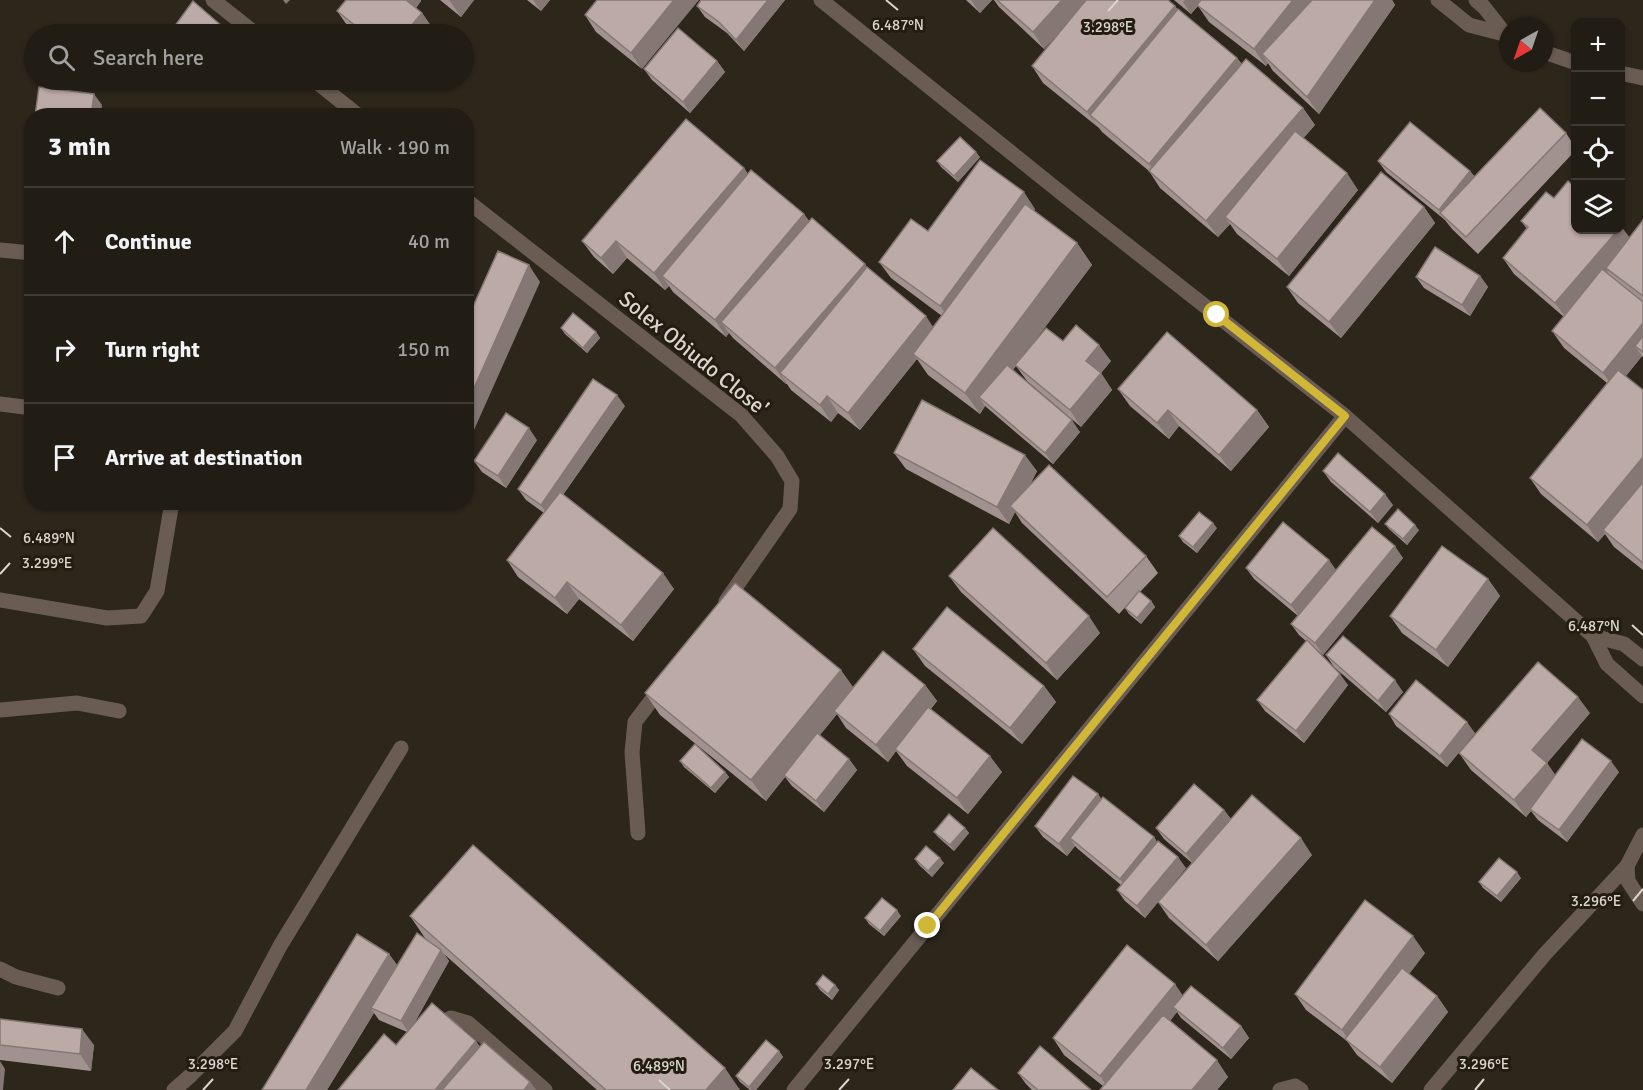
<!DOCTYPE html>
<meta charset="utf-8">
<style>
body{margin:0;font-family:Signika,sans-serif;background:#2d2922;color:#f1f3f6}
.controls{position:absolute;right:18px;top:18px;display:grid;overflow:hidden;border-radius:12px;box-shadow:0 2px 4px #0004}
.controls button{width:54px;height:54px;display:grid;place-items:center;padding:0;border:0;border-bottom:2px solid #3e3a34;background:#211c14;color:#f1f3f6;font:30px sans-serif}
.compass{position:absolute;left:1499px;top:18px;width:54px;height:54px;border-radius:50%;background:#211c14;box-shadow:0 2px 4px #0004;rotate:220deg}
.stop{position:absolute;width:18px;height:18px;margin:-14px;border:4px solid #d1b736;border-radius:50%;background:#fff}
.stop.end{background:#d1b736;border-color:#fff;box-shadow:0 2px 6px #0008}
.list{margin:0;padding:0;list-style:none}
h2{display:flex;justify-content:space-between;align-items:center;height:78px;margin:0;padding:0 24px;font-size:26px}
h2 small{font-size:20px;font-weight:400;color:#a2a1a0}
.list li{display:grid;grid-template-columns:39px 1fr auto;gap:18px;align-items:center;box-sizing:border-box;height:108px;padding:0 24px;border-top:2px solid #3e3a34}
.list b{display:block;font-size:22px;white-space:nowrap}
.list em{font-size:20px;font-style:normal;color:#a2a1a0}
.icon{flex:none;width:33px;height:33px;fill:none;stroke:currentColor;stroke-width:2;stroke-linecap:round;stroke-linejoin:round}
.map{position:relative;flex:none;width:1643px;height:1090px;overflow:hidden}
.search{position:absolute;background:#211c14;box-shadow:0 2px 4px #0004;left:24px;top:24px;width:450px;height:66px;display:flex;align-items:center;gap:15px;box-sizing:border-box;padding:0 21px;border-radius:33px;color:#a2a1a0;font-size:22px}
.panel{position:absolute;background:#211c14;box-shadow:0 2px 4px #0004;left:24px;top:108px;width:450px;height:402px;border-radius:24px}
.map>svg:first-child{display:block}
</style>
<div class="map">
<svg width="1643" height="1090" viewBox="0 0 1643 1090">
<rect width="100%" height="100%" fill="#2c261b"/>
<g fill="none" stroke-linecap="round" stroke-linejoin="round">
<!-- minor -->
<g stroke="#6a5c53" stroke-width="15">
<polyline points="213,0 256,34"/>
<polyline points="821,0 1070,200 1345,416 1593,636"/>
<polyline points="1438,0 1469,25 1508,35"/>
<polyline points="1476,0 1484,7 1505,34"/>
<polyline points="1544,52 1576,63"/>
<polyline points="1620,73 1643,78"/>
<polyline points="314,80 359,116"/>
<polyline points="466,200 741,415 777,456 792,481 790,509 726,601"/>
<polyline points="0,250 32,253"/>
<polyline points="0,404 32,408"/>
<polyline points="0,600 107,618 141,616 157,591 172,502"/>
<polyline points="1643,659 1624,644 1593,636 1607,664 1643,696"/>
<polyline points="0,710 77,703 119,711"/>
<polyline points="638,833 632,752 635,722 663,685"/>
<polyline points="1627,866 1628,881 1643,904"/>
<polyline points="0,969 16,977 58,988"/>
<polyline points="432,1028 451,1018 468,1023 545,1090"/>
<polyline points="174,1090 190,1076 235,1031 280,946 401,748"/>
<polyline points="794,1090 1345,416"/>
<polyline points="1280,1090 1295,1086 1301,1090"/>
<polyline points="1431,1090 1545,954 1627,866 1643,835"/>
</g>
</g>
<!-- wall -->
<g fill="#a2928f">
<polygon points="440,0 474,0 461,17"/>
<polygon points="527,0 550,0 541,11"/>
<polygon points="597,0 642,69 596,32 585,15"/>
<polygon points="701,0 785,0 744,51 727,33 705,17 697,6"/>
<polygon points="966,0 992,0 980,13"/>
<polygon points="994,0 1168,0 1175,6 1178,10 1237,58 1242,64 1303,108 1315,125 1303,138 1358,190 1289,276 1237,234 1230,224 1218,237 1160,188 1149,171 1102,132 1099,128 1043,83 1032,66 1061,30 1044,49 999,7"/>
<polygon points="1174,0 1392,0 1395,5 1319,114 1273,71 1268,63 1266,66 1209,22 1198,6 1191,14"/>
<polygon points="421,1 416,8 422,13 433,29 429,34 357,34 349,28 337,11"/>
<polygon points="717,61 725,72 690,113 652,80 644,69"/>
<polygon points="1566,133 1575,147 1575,151 1478,254 1452,229 1445,220 1386,172 1378,161 1470,171 1475,177"/>
<polygon points="980,157 958,182 941,167 937,161"/>
<polygon points="744,168 748,174 804,214 809,221 867,268 933,327 942,316 891,278 879,262 928,231 1035,209 1034,211 1077,243 1092,265 1030,347 1063,341 1111,361 1101,373 1112,390 1081,427 1027,381 1016,366 1013,370 1080,432 1053,464 985,406 980,414 928,375 917,359 860,430 838,413 831,422 791,390 787,384 786,384 733,338 729,333 726,337 673,292 669,286 665,290 627,258 613,274 594,257 582,241"/>
<polygon points="1554,198 1630,238 1643,220 1643,357 1642,356 1626,376 1643,390 1643,570 1614,547 1605,534 1598,542 1541,494 1530,478 1607,383 1564,348 1552,331 1564,317 1514,274 1503,258 1527,229 1521,221"/>
<polygon points="1424,207 1435,223 1341,338 1298,303 1287,287"/>
<polygon points="1480,276 1488,287 1470,316 1424,288 1416,277"/>
<polygon points="561,328 596,332 600,338 587,353 565,334"/>
<polygon points="1118,389 1257,410 1269,427 1231,471 1179,426 1169,439 1130,406"/>
<polygon points="625,406 563,495 674,589 633,641 579,599 567,614 518,577 507,560 544,513 526,500 518,489"/>
<polygon points="537,440 506,488 482,472 474,461"/>
<polygon points="894,453 1037,471 1029,487 1146,556 1158,573 1140,592 1151,601 1155,607 1141,624 1129,614 1125,608 1130,602 1119,614 1022,523 1015,512 1009,524 906,469"/>
<polygon points="1323,471 1393,505 1378,523 1331,482"/>
<polygon points="1385,524 1419,530 1407,545 1389,529"/>
<polygon points="1217,528 1197,553 1183,542 1179,536"/>
<polygon points="1403,558 1323,655 1314,647 1348,685 1304,743 1265,711 1257,700 1306,641 1299,635 1291,624 1298,616 1254,579 1246,568 1336,570"/>
<polygon points="949,576 1100,633 1057,680 961,592"/>
<polygon points="1488,579 1500,596 1448,667 1402,633 1390,616"/>
<polygon points="913,649 1044,686 1056,702 1022,744 925,666"/>
<polygon points="1326,655 1403,692 1386,712 1334,667"/>
<polygon points="925,685 937,701 931,709 1002,772 968,814 907,766 896,751 888,762 846,728 837,714 820,735 849,759 857,770 824,812 792,786 785,777 766,801 660,715 645,693"/>
<polygon points="1590,713 1547,763 1555,775 1619,772 1567,842 1538,820 1531,811 1526,817 1471,770 1459,753"/>
<polygon points="1389,714 1475,733 1447,767 1396,726"/>
<polygon points="680,761 725,772 729,777 715,793 684,767"/>
<polygon points="1098,794 1101,799 1154,837 1157,842 1186,868 1164,894 1192,863 1164,839 1156,828 1224,810 1231,819 1312,855 1218,961 1169,918 1158,902 1145,918 1125,901 1117,890 1121,885 1078,849 1075,846 1067,856 1043,837 1035,826"/>
<polygon points="965,828 969,833 954,851 938,837 934,832"/>
<polygon points="915,859 944,863 932,877 919,865"/>
<polygon points="1521,878 1501,902 1483,888 1479,882"/>
<polygon points="410,916 740,1089 597,1090 444,954 449,961 413,1025 480,1046 530,1082 536,1090 338,1090 396,1045 407,1032 379,1020 374,1013 327,1090 262,1090 389,954 397,965 430,942 425,938"/>
<polygon points="901,916 884,936 869,924 865,918"/>
<polygon points="1425,953 1409,974 1437,996 1448,1012 1392,1083 1357,1055 1347,1041 1306,1010 1295,994"/>
<polygon points="816,984 835,985 839,990 832,1000 820,990"/>
<polygon points="1183,996 1241,1026 1249,1038 1231,1059 1181,1018 1177,1012 1170,1021 1228,1077 1217,1090 1100,1090 1103,1086 1064,1055 1053,1038"/>
<polygon points="0,1019 94,1045 91,1071 0,1060"/>
<polygon points="779,1051 783,1057 756,1090 750,1090 740,1082 736,1076"/>
<polygon points="1018,1073 1091,1090 1032,1090 1026,1084"/>
</g>
<!-- shaded-wall -->
<g fill="#847774">
<polygon points="283,0 290,0 286,4"/>
<polygon points="404,0 421,0 421,1 412,12"/>
<polygon points="449,0 474,0 461,17"/>
<polygon points="533,0 550,0 541,11"/>
<polygon points="674,0 699,0 642,69 631,53"/>
<polygon points="768,0 785,0 744,51 736,40"/>
<polygon points="971,0 992,0 980,13"/>
<polygon points="1062,0 1088,0 1044,49 1033,32"/>
<polygon points="1185,0 1202,0 1191,14 1183,2"/>
<polygon points="1293,0 1317,0 1262,54 1268,63 1266,66 1254,49"/>
<polygon points="1375,0 1392,0 1395,5 1319,114 1307,97"/>
<polygon points="1175,6 1186,22 1090,115 1099,128 1087,112"/>
<polygon points="422,13 433,29 429,34 404,34"/>
<polygon points="1237,58 1249,74 1161,181 1149,164"/>
<polygon points="717,61 725,72 690,113 683,102"/>
<polygon points="94,94 102,105 101,116 91,116"/>
<polygon points="1303,108 1315,125 1231,222 1225,217 1230,224 1218,237 1206,221"/>
<polygon points="976,152 980,157 958,182 954,176"/>
<polygon points="744,168 755,185 662,276 669,286 665,290 654,273"/>
<polygon points="1470,171 1478,182 1442,214 1439,210"/>
<polygon points="1347,173 1358,190 1289,276 1277,259"/>
<polygon points="1024,192 1035,209 952,323 940,306"/>
<polygon points="1424,207 1435,223 1341,338 1329,322"/>
<polygon points="804,214 816,231 721,322 729,333 726,337 715,320"/>
<polygon points="1621,226 1633,242 1606,268 1608,271 1567,319 1555,303 1618,230 1620,230"/>
<polygon points="616,241 627,258 613,274 601,258"/>
<polygon points="1077,243 1092,265 987,404 979,397 985,406 980,414 965,393"/>
<polygon points="865,264 876,281 780,373 787,384 786,384 775,368"/>
<polygon points="529,265 540,282 466,448 466,406"/>
<polygon points="1480,276 1488,287 1470,316 1462,305"/>
<polygon points="926,316 937,333 913,354 917,359 860,430 848,413"/>
<polygon points="1643,323 1643,352 1635,346 1642,356 1615,389 1603,373"/>
<polygon points="596,332 600,338 587,353 583,348"/>
<polygon points="1099,345 1111,361 1101,373 1112,390 1081,427 1070,410 1086,361"/>
<polygon points="617,395 625,406 548,516 541,505"/>
<polygon points="827,396 838,413 831,422 820,405"/>
<polygon points="1168,410 1179,426 1169,439 1157,423"/>
<polygon points="1257,410 1269,427 1231,471 1219,455"/>
<polygon points="1072,420 1080,432 1053,464 1045,453"/>
<polygon points="529,428 537,440 506,488 498,476"/>
<polygon points="1025,455 1037,471 1016,511 1010,506 1015,512 1009,524 997,507"/>
<polygon points="1643,457 1643,488 1603,530 1605,534 1598,542 1587,525"/>
<polygon points="1385,494 1393,505 1378,523 1370,512"/>
<polygon points="1213,523 1217,528 1197,553 1193,547"/>
<polygon points="1415,525 1419,530 1407,545 1403,539"/>
<polygon points="1395,546 1403,558 1323,655 1315,643"/>
<polygon points="1329,560 1337,571 1299,617 1291,605"/>
<polygon points="663,573 674,589 633,641 621,625"/>
<polygon points="1488,579 1500,596 1448,667 1436,650"/>
<polygon points="567,582 579,599 567,614 555,598"/>
<polygon points="1151,601 1155,607 1141,624 1137,618"/>
<polygon points="1089,616 1100,633 1057,680 1046,663"/>
<polygon points="841,670 856,691 834,711 837,714 786,777 784,775 785,777 766,801 751,780"/>
<polygon points="1340,674 1348,685 1304,743 1296,731"/>
<polygon points="1395,680 1403,692 1386,712 1378,701"/>
<polygon points="925,685 937,701 897,751 895,749 896,751 888,762 876,745"/>
<polygon points="1044,686 1056,702 1022,744 1010,728"/>
<polygon points="1578,697 1590,713 1547,763 1558,779 1526,817 1514,800 1532,750"/>
<polygon points="1467,722 1475,733 1447,767 1440,756"/>
<polygon points="990,756 1002,772 968,814 957,798"/>
<polygon points="849,759 857,770 824,812 816,801"/>
<polygon points="1611,761 1619,772 1567,842 1559,830"/>
<polygon points="725,772 729,777 715,793 711,788"/>
<polygon points="1098,794 1106,806 1070,838 1075,846 1067,856 1059,844"/>
<polygon points="1224,810 1232,821 1194,865 1186,854"/>
<polygon points="965,828 969,833 954,851 950,845"/>
<polygon points="1154,837 1161,849 1128,890 1120,879"/>
<polygon points="1301,838 1312,855 1218,961 1206,945"/>
<polygon points="1178,857 1186,868 1145,918 1137,906"/>
<polygon points="940,858 944,863 932,877 928,871"/>
<polygon points="1517,872 1521,878 1501,902 1497,896"/>
<polygon points="897,910 901,916 884,936 880,931"/>
<polygon points="1413,936 1425,953 1354,1047 1342,1030"/>
<polygon points="441,950 449,961 409,1033 401,1021"/>
<polygon points="389,954 401,971 371,1008 374,1013 327,1090 306,1090"/>
<polygon points="1175,984 1186,1000 1173,1007 1177,1012 1114,1090 1110,1090 1100,1076"/>
<polygon points="835,985 839,990 832,1000 828,994"/>
<polygon points="1437,996 1448,1012 1392,1083 1380,1067"/>
<polygon points="1241,1026 1249,1038 1231,1059 1223,1048"/>
<polygon points="82,1029 94,1045 91,1071 80,1054"/>
<polygon points="476,1041 491,1062 468,1090 435,1090"/>
<polygon points="779,1051 783,1057 756,1090 751,1090 749,1087"/>
<polygon points="1217,1060 1228,1077 1217,1090 1192,1090"/>
<polygon points="0,1061 5,1069 3,1090 0,1090"/>
<polygon points="725,1068 740,1090 706,1090"/>
<polygon points="530,1082 536,1090 524,1090"/>
</g>
<!-- building -->
<g fill="#bcaaa6" stroke="#847774" stroke-width="1.5">
<polygon points="346,0 406,0 422,13 404,34 366,34 337,11"/>
<polygon points="597,0 674,0 631,53 585,15"/>
<polygon points="701,0 768,0 736,40 719,22 697,6"/>
<polygon points="997,0 1062,0 1033,32"/>
<polygon points="1086,0 1168,0 1175,6 1087,112 1032,66"/>
<polygon points="1201,0 1293,0 1254,49 1197,5"/>
<polygon points="1312,0 1375,0 1307,97 1262,54"/>
<polygon points="193,1 231,34 169,34"/>
<polygon points="1178,9 1237,58 1149,164 1090,115"/>
<polygon points="678,28 717,61 683,102 644,69"/>
<polygon points="1246,59 1303,108 1206,221 1149,171"/>
<polygon points="39,87 94,94 91,116 35,116"/>
<polygon points="1540,108 1566,133 1466,237 1440,213"/>
<polygon points="686,119 744,168 654,273 616,241 601,258 582,241"/>
<polygon points="1410,122 1470,171 1439,210 1378,161"/>
<polygon points="1295,131 1347,173 1277,259 1225,217"/>
<polygon points="960,137 976,152 954,176 937,161"/>
<polygon points="980,160 1024,192 940,306 879,262 911,219 928,231"/>
<polygon points="751,170 804,214 715,320 662,276"/>
<polygon points="1381,172 1424,207 1329,322 1287,287"/>
<polygon points="1568,181 1575,187 1575,230 1618,230 1555,303 1503,258 1528,227 1521,221 1546,192 1554,198"/>
<polygon points="1025,204 1077,243 965,393 913,354"/>
<polygon points="812,218 865,264 775,368 721,322"/>
<polygon points="1643,220 1643,296 1606,268"/>
<polygon points="1435,247 1480,276 1462,305 1416,277"/>
<polygon points="498,251 529,265 466,406 466,322"/>
<polygon points="867,267 926,316 848,413 827,396 820,405 780,373"/>
<polygon points="1602,269 1643,302 1643,323 1603,373 1552,331"/>
<polygon points="573,313 596,332 583,348 561,328"/>
<polygon points="1076,325 1099,345 1086,361 1101,373 1070,410 1015,365 1046,328 1063,341"/>
<polygon points="1167,332 1257,410 1219,455 1168,410 1157,423 1118,389"/>
<polygon points="1643,336 1643,352 1635,346"/>
<polygon points="1007,365 1072,420 1045,453 979,397"/>
<polygon points="1618,370 1643,390 1643,457 1587,525 1530,478"/>
<polygon points="593,379 617,395 541,505 518,489"/>
<polygon points="922,400 1025,455 997,507 894,453"/>
<polygon points="506,413 529,428 498,476 474,461"/>
<polygon points="1338,453 1385,494 1370,512 1323,471"/>
<polygon points="1049,465 1146,556 1107,597 1010,506"/>
<polygon points="1643,482 1643,563 1603,530"/>
<polygon points="560,492 663,573 621,625 567,582 555,598 507,560"/>
<polygon points="1398,509 1415,525 1403,539 1385,524"/>
<polygon points="1199,512 1213,523 1193,547 1179,536"/>
<polygon points="1283,522 1329,560 1291,605 1246,568"/>
<polygon points="1372,527 1395,546 1315,643 1291,624"/>
<polygon points="993,528 1089,616 1046,663 949,576"/>
<polygon points="1442,546 1488,579 1436,650 1390,616"/>
<polygon points="735,583 841,670 751,780 645,693"/>
<polygon points="1139,591 1151,601 1137,618 1125,608"/>
<polygon points="947,607 1044,686 1010,728 913,649"/>
<polygon points="1343,636 1395,680 1378,701 1326,655"/>
<polygon points="1307,640 1340,674 1296,731 1257,700"/>
<polygon points="883,651 925,685 876,745 834,711"/>
<polygon points="1538,662 1578,697 1532,750 1547,763 1514,800 1459,753"/>
<polygon points="1416,680 1467,722 1440,756 1389,714"/>
<polygon points="928,707 990,756 957,798 895,749"/>
<polygon points="817,733 849,759 816,801 784,775"/>
<polygon points="1582,739 1611,761 1559,830 1530,809"/>
<polygon points="695,744 725,772 711,788 680,761"/>
<polygon points="1073,776 1098,794 1059,844 1035,826"/>
<polygon points="1194,784 1224,810 1186,854 1156,828"/>
<polygon points="1252,795 1301,838 1206,945 1158,902"/>
<polygon points="1103,797 1154,837 1120,879 1070,838"/>
<polygon points="949,814 965,828 950,845 934,832"/>
<polygon points="1158,841 1178,857 1137,906 1117,890"/>
<polygon points="473,845 725,1068 706,1090 606,1090 410,916"/>
<polygon points="926,846 940,858 928,871 915,859"/>
<polygon points="1499,858 1517,872 1497,896 1479,882"/>
<polygon points="882,898 897,910 880,931 865,918"/>
<polygon points="1365,900 1413,936 1342,1030 1295,994"/>
<polygon points="417,933 441,950 401,1021 371,1008"/>
<polygon points="357,934 389,954 306,1090 262,1090"/>
<polygon points="1127,945 1175,984 1100,1076 1053,1038"/>
<polygon points="1402,968 1437,996 1380,1067 1345,1039"/>
<polygon points="823,975 835,985 828,994 816,984"/>
<polygon points="1191,986 1241,1026 1223,1048 1173,1007"/>
<polygon points="432,1003 476,1041 435,1090 338,1090 384,1034 396,1045"/>
<polygon points="1163,1015 1217,1060 1192,1090 1100,1090"/>
<polygon points="0,1019 82,1029 80,1054 0,1045"/>
<polygon points="766,1040 779,1051 749,1087 736,1076"/>
<polygon points="484,1042 530,1082 524,1090 442,1090"/>
<polygon points="1040,1046 1091,1090 1038,1090 1018,1073"/>
<polygon points="971,1068 998,1090 953,1090"/>
</g>
<g fill="none" stroke-linecap="round" stroke-linejoin="round">
<!-- route -->
<polyline stroke="#d1b736" stroke-width="8" points="928,926 1345,416 1217,315"/>
</g>
<!-- ticks -->
<path fill="none" stroke="#dad6cf" stroke-width="2" d="M886 0 898 10M1108 11 1118 0M0 528 11 537M0 574 10 563M1632 625 1643 635M1633 901 1643 889M659 1080 670 1090M203 1090 213 1079M839 1090 849 1079M1475 1090 1484 1079"/>
<g text-anchor="middle" stroke-width="6" stroke-linejoin="round" paint-order="stroke">
<!-- street labels -->
<g font-size="22" fill="#dad6cf" stroke="#231d11">
<text transform="translate(694 353) rotate(39)" y="8">Solex Obiudo Close'</text>
</g>
</g>
<g font-size="15" text-anchor="middle" fill="#dad6cf" stroke="#231d11" stroke-width="6" stroke-linejoin="round" paint-order="stroke">
<text x="898" y="30">6.487°N</text>
<text x="1108" y="32">3.298°E</text>
<text x="49" y="543">6.489°N</text>
<text x="47" y="568">3.299°E</text>
<text x="1594" y="631">6.487°N</text>
<text x="1596" y="906">3.296°E</text>
<text x="213" y="1069">3.298°E</text>
<text x="849" y="1069">3.297°E</text>
<text x="1484" y="1069">3.296°E</text>
<text x="659" y="1071">6.489°N</text>
</g>
</svg>
<div class="controls">
<button>+</button>
<button>−</button>
<button><svg class="icon" aria-label="locate" viewBox="0 0 24 24"><circle cx="12" cy="12" r="6"/><path d="M12 2v4M12 18v4M2 12h4M18 12h4"/></svg></button>
<button><svg class="icon" aria-label="layers" viewBox="0 0 24 24"><path d="M12 4l9 5-9 5-9-5zM3 14l9 5 9-5"/></svg></button>
</div>
<svg class="compass" viewBox="-18 -18 36 36"><path d="M0-13l5 13h-10z" fill="#e53935"/><path d="M0 13l5-13h-10z" fill="#a2a1a0"/></svg>
<div class="stop" style="left:1217px;top:315px"></div>
<div class="stop end" style="left:928px;top:926px"></div>
<div class="search"><svg class="icon" aria-label="search" viewBox="0 0 24 24"><circle cx="10" cy="10" r="6"/><path d="M15 15l6 6"/></svg>Search here</div>
<section class="panel">
<h2>3 min<small>Walk · 190 m</small></h2>
<ul class="list">
<li><svg class="icon" aria-label="ahead" viewBox="0 0 24 24"><path d="M12 20V5M6 11l6-6 6 6"/></svg><div><b>Continue</b></div><em>40 m</em></li>
<li><svg class="icon" aria-label="right" viewBox="0 0 24 24"><path d="M7 20v-9h11M14 6l5 5-5 5"/></svg><div><b>Turn right</b></div><em>150 m</em></li>
<li><svg class="icon" aria-label="arrive" viewBox="0 0 24 24"><path d="M6 21V4h12l-3 4 3 4H6"/></svg><div><b>Arrive at destination</b></div></li>
</ul>
</section>
</div>
